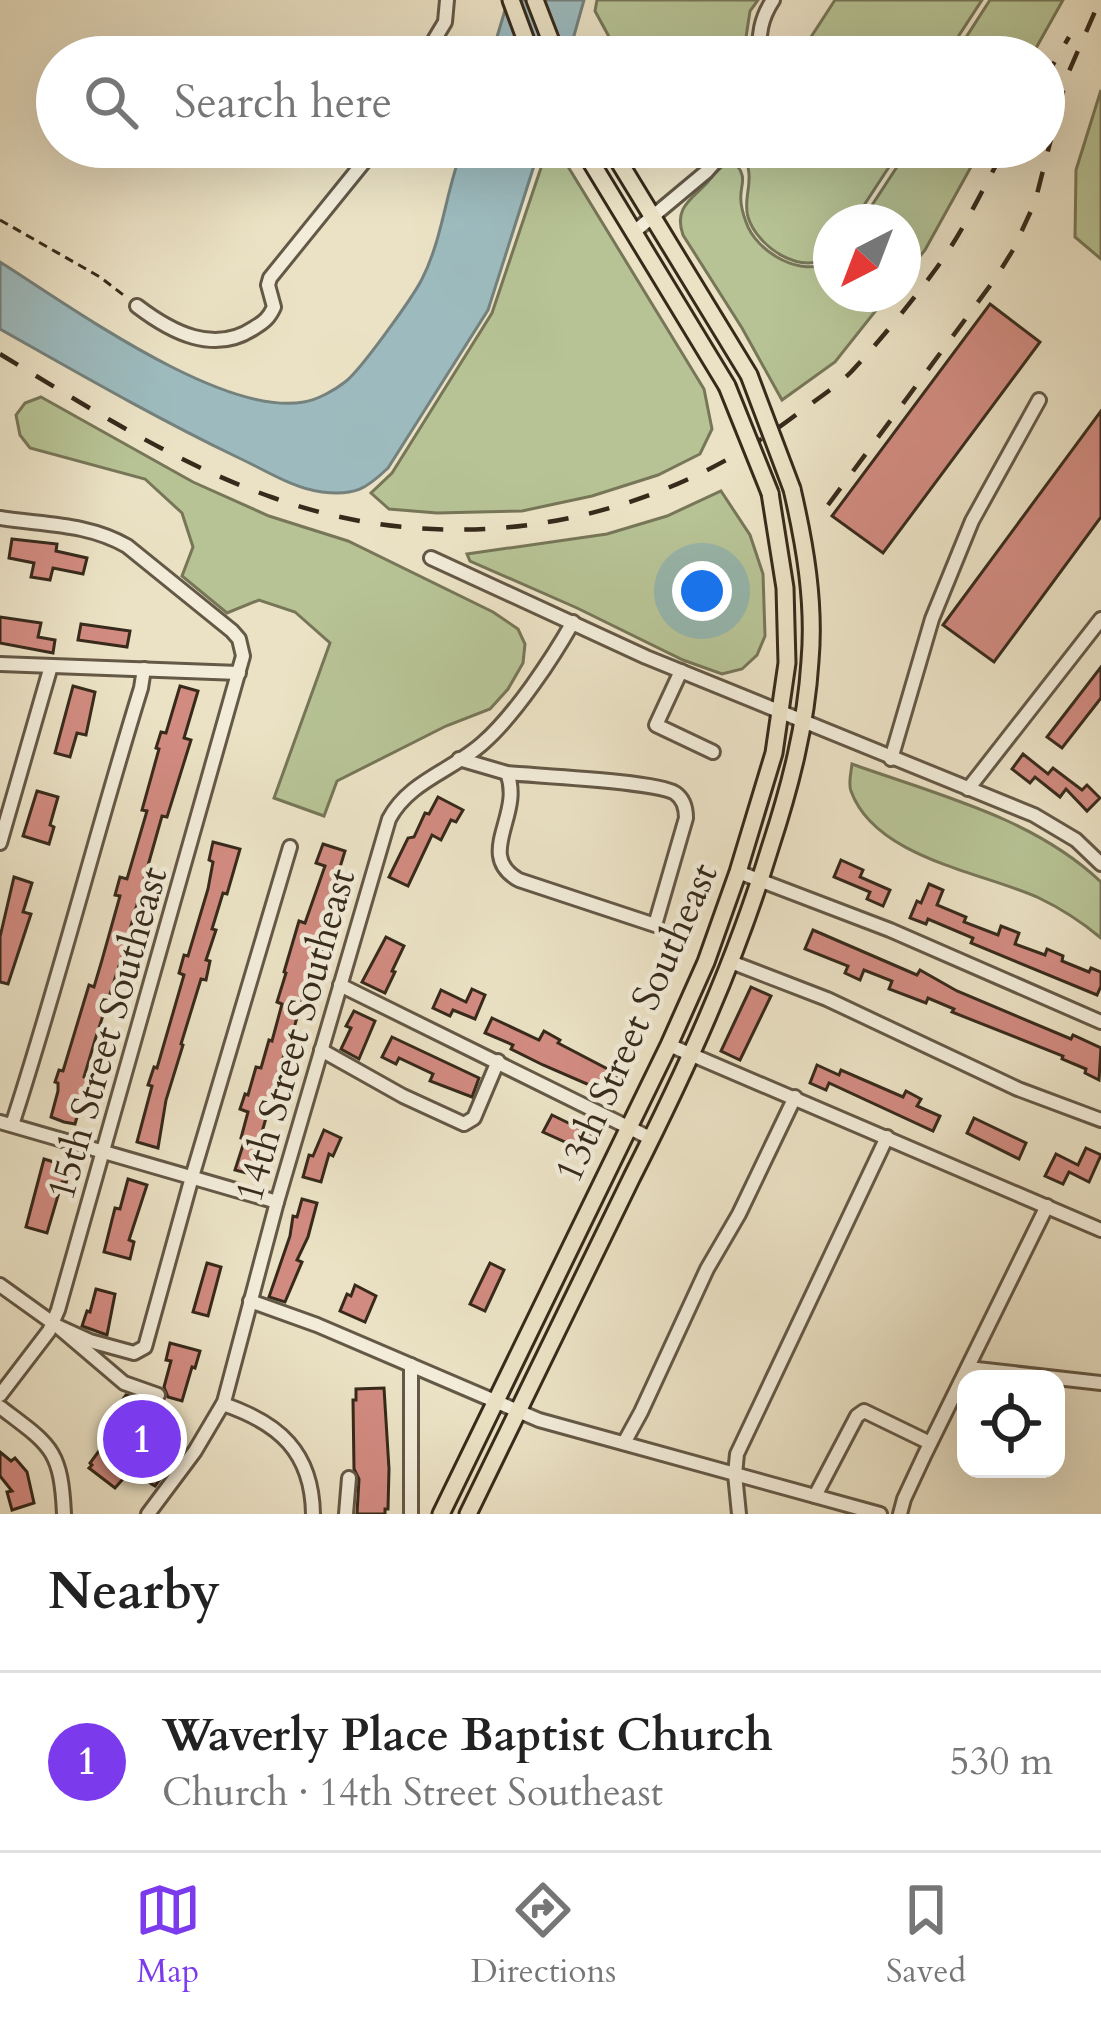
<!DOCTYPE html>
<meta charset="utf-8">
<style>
body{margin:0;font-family:Cardo,serif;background:#f2f2f2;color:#222}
.controls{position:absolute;right:36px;bottom:36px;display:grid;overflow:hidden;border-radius:24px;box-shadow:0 12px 48px #0002}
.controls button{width:108px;height:108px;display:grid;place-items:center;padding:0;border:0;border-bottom:3px solid #e0e0e0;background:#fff;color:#222;font:60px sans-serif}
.compass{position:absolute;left:813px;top:204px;width:108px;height:108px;border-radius:50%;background:#fff;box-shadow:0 12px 48px #0002;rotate:222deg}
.you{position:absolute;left:702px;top:591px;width:42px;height:42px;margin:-30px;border:9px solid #fff;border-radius:50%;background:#1a73e8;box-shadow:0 0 0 18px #1a73e833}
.badge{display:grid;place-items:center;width:78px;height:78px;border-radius:50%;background:#7c3aed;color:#fff;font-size:39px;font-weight:700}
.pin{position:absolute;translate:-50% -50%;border:6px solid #fff;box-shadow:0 3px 12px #0006}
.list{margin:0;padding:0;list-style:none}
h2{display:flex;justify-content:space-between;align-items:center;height:156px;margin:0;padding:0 48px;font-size:51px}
h2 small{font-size:39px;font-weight:400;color:#767676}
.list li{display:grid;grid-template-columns:78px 1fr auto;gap:36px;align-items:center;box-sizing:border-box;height:180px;padding:0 48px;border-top:3px solid #e0e0e0}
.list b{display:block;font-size:45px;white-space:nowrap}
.list p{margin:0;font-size:39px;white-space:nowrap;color:#767676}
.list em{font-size:39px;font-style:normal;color:#767676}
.icon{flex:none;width:66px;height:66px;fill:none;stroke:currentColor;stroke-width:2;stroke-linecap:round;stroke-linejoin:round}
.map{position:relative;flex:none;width:1101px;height:1514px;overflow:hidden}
.search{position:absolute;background:#fff;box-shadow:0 12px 48px #0002;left:36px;right:36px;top:36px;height:132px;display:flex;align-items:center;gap:30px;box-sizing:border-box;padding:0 42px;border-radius:66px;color:#767676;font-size:45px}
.sheet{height:336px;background:#fff}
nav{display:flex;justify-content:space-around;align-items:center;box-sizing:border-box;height:168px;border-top:3px solid #e0e0e0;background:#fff;font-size:33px;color:#767676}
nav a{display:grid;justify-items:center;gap:6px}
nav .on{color:#7c3aed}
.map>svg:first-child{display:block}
</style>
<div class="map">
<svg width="1101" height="1514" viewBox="0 0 1101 1514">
<rect width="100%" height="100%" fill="#ebe2c5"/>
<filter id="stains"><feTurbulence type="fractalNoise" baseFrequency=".00167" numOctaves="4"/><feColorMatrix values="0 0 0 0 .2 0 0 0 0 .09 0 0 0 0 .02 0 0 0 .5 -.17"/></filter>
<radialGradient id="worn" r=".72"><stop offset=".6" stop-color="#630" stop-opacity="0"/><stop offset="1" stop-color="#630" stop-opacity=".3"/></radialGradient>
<!-- green -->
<g fill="#b7c395" stroke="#777658" stroke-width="3">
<polygon points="597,0 758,0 750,11 743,57 620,57 595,11"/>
<polygon points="835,0 982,0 956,40 949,57 798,57"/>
<polygon points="990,0 1063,0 1031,57 956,57 963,42"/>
<polygon points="1101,90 1101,259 1075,237 1076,170"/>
<polygon points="548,147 556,147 704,389 712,429 700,454 658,475 592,496 522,511 437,513 389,509 371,493 392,473 492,313"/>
<path d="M746 147H902L853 222H831V255C803 278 757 247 748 217 744 203 749 193 749 179 750 170 746 160 744 151Z"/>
<polygon points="910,147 982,147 925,250 903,277 903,222 861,222"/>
<path d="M729 162C736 166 740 166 742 175 744 181 741 188 741 194 740 202 743 214 746 222 756 252 802 279 831 261V294H889L835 362 782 400 742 328 683 235C674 209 689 201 706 184 714 175 718 168 729 162Z"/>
<polygon points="41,397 193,482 269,516 348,541 493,612 518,629 525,644 523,663 508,689 490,709 446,726 337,781 324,816 274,798 330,643 295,612 259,600 227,613 182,576 193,547 182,513 145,479 30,448 20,435 16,415 25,403"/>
<polygon points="721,491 750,535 763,574 765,636 757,655 742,669 722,674 683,660 577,608 470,561 467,554 607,534 667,516"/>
<path d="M852 764C938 795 1034 818 1101 882V938C1083 923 1060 908 1039 898 982 872 875 858 851 791 848 784 851 773 852 764Z"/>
</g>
<!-- water -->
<g fill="#9dbbbf" stroke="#74817d" stroke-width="3">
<polygon points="508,0 584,0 568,57 491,57"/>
<path d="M463 147H540L488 310 388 468C366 489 355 496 322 492 294 489 263 469 237 457 156 418 78 373 0 329V262C70 306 222 417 304 402 317 400 335 390 345 382 360 371 413 297 422 279 443 238 446 189 463 147Z"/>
</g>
<!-- building -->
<g fill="#d28b81" stroke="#372a1b" stroke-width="3">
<polygon points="990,304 1040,342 883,553 832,516"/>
<polygon points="1101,411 1101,517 994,662 943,625"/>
<polygon points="12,539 57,544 56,551 87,558 83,574 53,568 50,580 31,577 34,563 9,558"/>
<polygon points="0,617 41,623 38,637 55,640 53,653 0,643"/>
<polygon points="81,624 130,631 127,647 78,640"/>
<polygon points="1101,667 1101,698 1062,748 1047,737"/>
<polygon points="73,686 95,692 86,735 77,733 70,757 55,753"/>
<polygon points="180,686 198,691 184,738 191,740 167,817 162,816 143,883 147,884 142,902 138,901 127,940 131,942 127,958 122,957 95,1040 84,1077 90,1080 85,1097 83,1097 75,1124 64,1122 51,1117 58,1091 58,1083 55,1082 59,1070 63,1071 89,985 94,987 102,960 120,896 115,895 120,877 127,879 147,811 142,810 159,749 156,748 161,732 166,733"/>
<polygon points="1023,754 1048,774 1053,768 1082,790 1087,785 1100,798 1087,811 1066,789 1060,797 1035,777 1030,783 1012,769"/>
<polygon points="37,791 58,797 50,825 54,827 49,844 23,836"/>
<polygon points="438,797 463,810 456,822 451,820 441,840 432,835 408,886 389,877 408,838 414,837 425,813 429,814"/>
<polygon points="213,842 240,849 227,894 223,893 212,929 216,930 206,960 210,961 206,980 201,979 181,1044 183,1045 166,1100 158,1148 137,1142 152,1086 148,1085 154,1067 157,1068 184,975 179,973 184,955 188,956 208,889 213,862 209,860"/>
<polygon points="323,844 345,851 329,903 334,904 321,953 316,951 292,1035 290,1034 250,1174 235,1170 245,1139 241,1138 248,1112 240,1109 245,1094 248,1095 256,1067 261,1068 269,1040 272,1041 282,1004 277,1002 286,973 284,972 299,921 305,923 325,866 316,863"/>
<polygon points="841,860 863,870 860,877 890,890 883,906 867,899 870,892 834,877"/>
<polygon points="14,877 32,883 23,912 31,914 8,984 0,982 0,937"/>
<polygon points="929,884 943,890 937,905 966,917 964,922 998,935 1001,926 1019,933 1015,944 1045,955 1047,949 1063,956 1062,961 1089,972 1091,968 1101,972 1101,986 1097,995 971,943 973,938 928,919 926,924 910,918 917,901 921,903"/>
<polygon points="813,930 917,975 920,970 957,991 1071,1039 1073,1035 1101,1048 1099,1080 1085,1073 1086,1069 1062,1059 1063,1056 952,1012 954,1009 928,998 926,1003 889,989 892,981 864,970 860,980 845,973 848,966 805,949"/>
<polygon points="386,937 404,946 392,971 395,972 385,993 362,982"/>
<polygon points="751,987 771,996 740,1060 721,1051"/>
<polygon points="472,989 485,995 475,1019 453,1010 450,1016 433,1008 441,990 466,1002"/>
<polygon points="354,1011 375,1021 359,1059 341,1049 351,1028 346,1026"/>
<polygon points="492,1018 539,1040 544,1031 560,1040 558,1043 619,1075 610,1094 543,1065 511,1049 513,1045 485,1033"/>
<polygon points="392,1037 479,1078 472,1097 430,1081 433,1074 399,1058 396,1064 382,1057"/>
<polygon points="817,1065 839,1075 841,1070 903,1097 906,1091 921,1099 917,1106 940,1116 933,1131 829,1083 826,1090 810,1083"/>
<polygon points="552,1115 593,1135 585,1151 543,1132"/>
<polygon points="974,1118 1026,1143 1019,1159 967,1133"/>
<polygon points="324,1130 341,1138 333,1156 329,1154 321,1182 303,1177 309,1155 313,1156"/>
<polygon points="1086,1148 1101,1155 1089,1182 1069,1172 1063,1184 1045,1176 1056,1154 1078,1165"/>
<polygon points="44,1159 71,1167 66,1183 62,1182 47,1233 26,1227"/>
<polygon points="128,1179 147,1185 129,1240 134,1242 130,1259 104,1252 115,1208 120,1209"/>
<polygon points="302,1199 317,1203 308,1237 297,1260 302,1262 285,1302 269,1297 290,1236 293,1216 297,1217"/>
<polygon points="207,1263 221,1267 208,1316 193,1312"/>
<polygon points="490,1263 504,1270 485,1311 470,1304"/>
<polygon points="355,1285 376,1296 365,1322 340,1311 347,1294 351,1296"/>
<polygon points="96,1289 115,1294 107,1335 82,1326 87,1311 90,1312"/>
<polygon points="170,1343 200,1351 195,1368 192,1367 182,1401 168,1397 164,1387 171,1361 166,1360"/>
<polygon points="384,1388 389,1469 388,1509 385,1509 385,1514 357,1514 359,1479 354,1469 353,1400 356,1400 356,1389"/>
<polygon points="126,1395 142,1400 183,1431 174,1444 177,1456 155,1486 130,1471 115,1488 89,1468 92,1465 90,1463 119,1424 110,1417"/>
<polygon points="0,1452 11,1461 15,1458 27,1472 34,1503 12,1510 7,1492 12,1491 0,1476"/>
</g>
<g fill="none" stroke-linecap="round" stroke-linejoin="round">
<defs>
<g id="minor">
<polyline points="424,57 445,22 447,0"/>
<path d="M760 57C758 35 761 18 773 0"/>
<polyline points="634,232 706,172 728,147"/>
<path d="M137 306C171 332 214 355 254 328 264 322 269 318 274 307L268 285 270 278 376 147"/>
<path d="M0 518C44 525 87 523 127 546L232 631 239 639 243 656 58 1310 49 1331 0 1395"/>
<polyline points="431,558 646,657 1034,815 1076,840 1101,864"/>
<polyline points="0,664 239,673"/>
<polyline points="681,671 656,725 713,752"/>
<path d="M459 759 507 773C524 815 474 855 519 880L655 925 686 818C686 808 684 799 675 793 656 781 537 776 507 773"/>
<polyline points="891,759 932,619 972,521 1039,400"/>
<polyline points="968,789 1101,619"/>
<polyline points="0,843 51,666"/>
<polyline points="738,872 890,930 1101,1022"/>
<polyline points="731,962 827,999 1018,1089 1101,1120"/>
<polyline points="340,985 652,1139"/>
<polyline points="669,1045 1101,1230"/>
<polyline points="321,1050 403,1096 464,1124 474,1118 498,1061"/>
<polyline points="0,1122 277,1202"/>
<path d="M12 1125C59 981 96 833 141 688L144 669"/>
<polyline points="0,1285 57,1326 124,1383 158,1395"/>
<polyline points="250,1301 317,1325 539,1420 880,1514"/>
<polyline points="57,1326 90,1341 134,1353 145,1347 192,1177 290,847"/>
<polyline points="968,1368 1101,1383"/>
<path d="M223 1404C279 1423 312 1452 313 1514"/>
<path d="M0 1407C50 1445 61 1448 64 1514"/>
<polyline points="624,1443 641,1412 707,1269 739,1214 795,1097"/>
<polyline points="815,1496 857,1416 864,1411 930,1443"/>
<path d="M148 1514 195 1451 224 1402 277 1202 389 819C409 781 452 771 483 743 515 715 552 659 573 622"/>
<polyline points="346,1514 349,1478"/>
<polyline points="411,1514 411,1365"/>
<polyline points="739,1514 735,1474 737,1454 887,1137"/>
<polyline points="900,1514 904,1499 924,1456 1047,1206"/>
</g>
<g id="major">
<polyline points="511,0 532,57"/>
<polyline points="535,0 557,57"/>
<polyline points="582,147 727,386"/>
<polyline points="610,147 749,375"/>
<polyline points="441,1514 669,1045 706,962 738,872 774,753 787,663 785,588 770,493"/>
<path d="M468 1514C522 1401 577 1289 632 1177 686 1070 735 963 770 848 790 787 806 726 810 661 815 603 805 545 792 489"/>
</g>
</defs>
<!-- minor casing -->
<use href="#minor" stroke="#645846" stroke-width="18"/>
<!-- major casing -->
<use href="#major" stroke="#372a1b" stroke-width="21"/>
<!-- path -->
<polyline stroke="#372a1b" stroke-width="3" stroke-dasharray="9 6" stroke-linecap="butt" points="0,220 100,277 126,297"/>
<!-- minor -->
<use href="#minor" stroke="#f2ecd9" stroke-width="12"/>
<!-- major -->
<use href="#major" stroke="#ebe2c5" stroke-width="15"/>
<!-- rail -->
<g stroke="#372a1b" stroke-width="4.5" stroke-dasharray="21 21" stroke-linecap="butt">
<polyline points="1044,80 1069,37"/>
<path d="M0 354C88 407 176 464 274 498 453 562 651 527 801 411 817 399 836 387 851 372 879 342 914 299 938 266 964 230 984 186 1006 147"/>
<polyline points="828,505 995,279 1013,250 1035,202 1067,76 1100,0"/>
</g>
<defs>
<g id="major-bridge">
<polyline points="749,375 792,489"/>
<polyline points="727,386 770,493"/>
</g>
</defs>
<!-- major-bridge casing -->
<use href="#major-bridge" stroke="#372a1b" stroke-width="21" stroke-linecap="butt"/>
<!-- major-bridge -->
<use href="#major-bridge" stroke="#ebe2c5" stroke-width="15"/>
</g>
<g text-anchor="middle" stroke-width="9" stroke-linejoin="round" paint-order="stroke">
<!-- street labels -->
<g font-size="39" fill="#372a1b" stroke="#f2ecd9">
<text transform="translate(635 1022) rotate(-66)" y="14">13th Street Southeast</text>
<text transform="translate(106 1033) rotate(-74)" y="14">15th Street Southeast</text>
<text transform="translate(294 1035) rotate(-74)" y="14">14th Street Southeast</text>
</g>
</g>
<rect width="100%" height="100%" filter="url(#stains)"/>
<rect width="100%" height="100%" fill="url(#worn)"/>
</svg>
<div class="controls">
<button><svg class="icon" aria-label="locate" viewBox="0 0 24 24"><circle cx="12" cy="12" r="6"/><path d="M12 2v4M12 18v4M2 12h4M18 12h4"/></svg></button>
</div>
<svg class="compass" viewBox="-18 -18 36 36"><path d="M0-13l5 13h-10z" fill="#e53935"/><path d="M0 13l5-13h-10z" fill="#767676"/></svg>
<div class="you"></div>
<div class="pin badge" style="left:142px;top:1439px">1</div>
<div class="search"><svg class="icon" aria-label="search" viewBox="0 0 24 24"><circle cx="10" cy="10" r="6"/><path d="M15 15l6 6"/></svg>Search here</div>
</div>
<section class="sheet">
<h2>Nearby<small></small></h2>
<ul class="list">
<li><span class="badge">1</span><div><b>Waverly Place Baptist Church</b><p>Church · 14th Street Southeast</p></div><em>530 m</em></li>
</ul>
</section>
<nav>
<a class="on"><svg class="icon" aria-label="map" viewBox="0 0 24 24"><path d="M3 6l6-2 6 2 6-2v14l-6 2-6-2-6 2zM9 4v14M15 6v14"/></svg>Map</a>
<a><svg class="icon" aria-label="directions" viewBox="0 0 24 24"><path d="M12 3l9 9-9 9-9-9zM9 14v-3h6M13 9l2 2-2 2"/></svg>Directions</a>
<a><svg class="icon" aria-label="saved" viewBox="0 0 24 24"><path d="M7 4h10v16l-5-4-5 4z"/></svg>Saved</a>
</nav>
